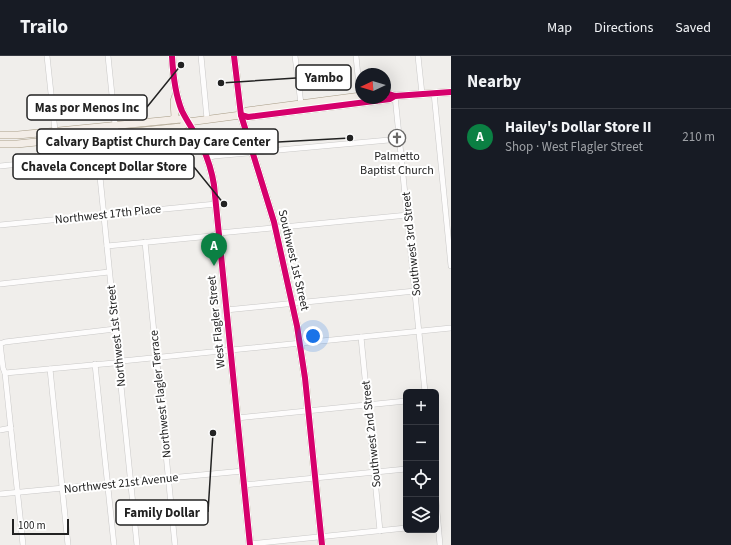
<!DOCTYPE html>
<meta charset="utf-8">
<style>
body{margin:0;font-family:"Source Sans 3",sans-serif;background:#20242c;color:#f1f3f6}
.controls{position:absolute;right:12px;bottom:12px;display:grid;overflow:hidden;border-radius:6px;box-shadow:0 4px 16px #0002}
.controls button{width:36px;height:36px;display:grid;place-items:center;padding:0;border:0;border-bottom:1px solid #363941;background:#171b24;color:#f1f3f6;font:20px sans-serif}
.compass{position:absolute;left:355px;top:12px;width:36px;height:36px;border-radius:50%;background:#171b24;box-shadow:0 4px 16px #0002;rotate:266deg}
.scale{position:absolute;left:12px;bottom:10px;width:57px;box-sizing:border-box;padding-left:4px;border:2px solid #222;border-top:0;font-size:11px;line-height:14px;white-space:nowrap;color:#222;-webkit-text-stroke:3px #fff;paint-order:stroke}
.you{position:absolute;left:313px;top:280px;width:14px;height:14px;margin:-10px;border:3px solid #fff;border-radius:50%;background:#1a73e8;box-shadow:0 0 0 6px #1a73e833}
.badge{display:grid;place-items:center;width:26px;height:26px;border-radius:50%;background:#0b8043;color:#fff;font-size:13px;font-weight:700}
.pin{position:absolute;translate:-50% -33px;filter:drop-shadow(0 1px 2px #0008)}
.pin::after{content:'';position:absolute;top:21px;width:14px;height:12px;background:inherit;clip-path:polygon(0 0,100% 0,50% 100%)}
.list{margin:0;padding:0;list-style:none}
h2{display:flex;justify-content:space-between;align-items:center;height:52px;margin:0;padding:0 16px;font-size:17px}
h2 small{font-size:13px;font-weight:400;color:#9ea1a6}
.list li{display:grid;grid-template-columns:26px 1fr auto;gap:12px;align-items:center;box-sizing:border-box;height:56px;padding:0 16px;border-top:1px solid #363941}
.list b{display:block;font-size:15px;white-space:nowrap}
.list p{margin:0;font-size:13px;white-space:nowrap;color:#9ea1a6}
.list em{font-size:13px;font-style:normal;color:#9ea1a6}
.icon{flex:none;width:22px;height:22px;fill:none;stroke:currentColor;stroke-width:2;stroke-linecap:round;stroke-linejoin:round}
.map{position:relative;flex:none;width:451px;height:489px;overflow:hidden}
header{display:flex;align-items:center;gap:24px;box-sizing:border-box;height:56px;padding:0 20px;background:#171b24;border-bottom:1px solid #363941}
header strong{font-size:19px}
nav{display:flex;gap:22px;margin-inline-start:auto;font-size:14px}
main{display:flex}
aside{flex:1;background:#171b24}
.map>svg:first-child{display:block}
</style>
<header>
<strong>Trailo</strong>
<nav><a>Map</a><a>Directions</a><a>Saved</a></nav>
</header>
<main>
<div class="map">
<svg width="451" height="489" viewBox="0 0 451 489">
<rect width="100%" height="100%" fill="#f0eeeb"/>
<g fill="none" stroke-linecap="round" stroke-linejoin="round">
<defs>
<g id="minor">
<polyline points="47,0 56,84"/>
<polyline points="108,0 116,78"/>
<polyline points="201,0 207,63"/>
<polyline points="295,0 301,48"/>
<polyline points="356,0 360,40"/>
<polyline points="418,0 422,38"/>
<polyline points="434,37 451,210"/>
<polyline points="395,40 425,336"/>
<polyline points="95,71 137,489"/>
<polyline points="207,102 214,100 400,83"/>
<polyline points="0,110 191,91 200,88"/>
<polyline points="0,169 216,148"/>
<polyline points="145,186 175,489"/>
<polyline points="107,190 211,180 219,177 408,159"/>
<polyline points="0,228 109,216"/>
<polyline points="226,254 415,235"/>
<polyline points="361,281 380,475"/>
<polyline points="0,287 3,312 5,317 23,489"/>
<polyline points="0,288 5,286 115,273"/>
<polyline points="95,308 114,489"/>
<polyline points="50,313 68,489"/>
<polyline points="5,317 114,307 122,305 451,272"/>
<polyline points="237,362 406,345"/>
<polyline points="0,374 11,372"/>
<polyline points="244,429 406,413"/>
<polyline points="0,438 243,415"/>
<polyline points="436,444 440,489"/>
<polyline points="250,488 406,472"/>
</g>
<g id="major">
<path d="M172 0C173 19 175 38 182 55 188 67 196 78 202 90 208 103 212 116 214 129L250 489"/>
<polyline points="234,0 241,59 274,166 297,270 305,322 322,489"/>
<polyline points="385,38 389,38 395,40 451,36"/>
<polyline points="241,59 248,61 390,43 395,40"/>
<polyline points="173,63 175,61 174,45 176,39"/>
<polyline points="0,79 18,79 181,63 188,66"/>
<polyline points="0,88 17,88 181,71 188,66 241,59 247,55 361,40"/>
</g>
</defs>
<!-- minor casing -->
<use href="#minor" stroke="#c9c8c7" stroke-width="6"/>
<!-- major casing -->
<use href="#major" stroke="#a79c86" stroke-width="8"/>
<!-- minor -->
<use href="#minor" stroke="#fdfcfc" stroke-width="5"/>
<!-- major -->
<use href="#major" stroke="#f3ede7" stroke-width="7"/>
<defs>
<g id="cycleway">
<path d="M172 0C173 19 175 38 182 55 188 67 196 78 202 90 208 103 212 116 214 129L250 489"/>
<polyline points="234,0 241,59 274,166 297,270 305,322 322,489"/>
<polyline points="389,38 395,40 451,36"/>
<polyline points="241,59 248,61 390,43 395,40"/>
</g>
</defs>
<!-- cycleway casing -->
<use href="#cycleway" stroke="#fff" stroke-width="8"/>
<!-- cycleway -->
<use href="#cycleway" stroke="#d6006c" stroke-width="6"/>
</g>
<!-- icons -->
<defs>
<symbol id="church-ring" viewBox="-11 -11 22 22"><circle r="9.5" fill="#fff" stroke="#6a6968" stroke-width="1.5"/><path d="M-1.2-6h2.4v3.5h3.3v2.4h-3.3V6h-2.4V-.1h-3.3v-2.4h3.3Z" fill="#6a6968"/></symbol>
</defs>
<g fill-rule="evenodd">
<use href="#church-ring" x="387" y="72" width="20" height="20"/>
</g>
<g text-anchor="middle" stroke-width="4" stroke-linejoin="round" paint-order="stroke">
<!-- poi labels -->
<g font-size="12" fill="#222" stroke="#fff">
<text x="397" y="104">Palmetto<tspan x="397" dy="14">Baptist Church</tspan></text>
</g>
<!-- street labels -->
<g font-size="12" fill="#222" stroke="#fff">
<text transform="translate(108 158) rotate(-6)" y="4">Northwest 17th Place</text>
<text transform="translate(411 188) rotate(-96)" y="4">Southwest 3rd Street</text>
<text transform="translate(294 204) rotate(77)" y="4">Southwest 1st Street</text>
<text transform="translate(216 266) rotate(-96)" y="4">West Flagler Street</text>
<text transform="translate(116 280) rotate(-96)" y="4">Northwest 1st Street</text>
<text transform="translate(160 338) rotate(-96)" y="4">Northwest Flagler Terrace</text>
<text transform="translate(371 378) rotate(-96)" y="4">Southwest 2nd Street</text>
<text transform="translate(121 427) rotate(-6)" y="4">Northwest 21st Avenue</text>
</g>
</g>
<!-- callouts -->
<path fill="none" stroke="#222" stroke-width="1.5" d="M221 27L296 22M181 9L147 51M350 82L278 86M224 148L194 111M213 377L208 456"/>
<g fill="#222" stroke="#fff" stroke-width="1.5">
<circle cx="221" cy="27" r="4"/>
<circle cx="181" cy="9" r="4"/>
<circle cx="350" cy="82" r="4"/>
<circle cx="224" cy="148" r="4"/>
<circle cx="213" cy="377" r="4"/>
</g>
<g fill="#fff" stroke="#222" stroke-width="1.5">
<rect x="296" y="9" width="55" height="25" rx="4"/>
<rect x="27" y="39" width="120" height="25" rx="4"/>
<rect x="37" y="73" width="241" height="25" rx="4"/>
<rect x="13" y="98" width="181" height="25" rx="4"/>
<rect x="116" y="444" width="92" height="25" rx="4"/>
</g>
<g font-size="13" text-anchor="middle" font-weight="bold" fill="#222">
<text x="324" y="26">Yambo</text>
<text x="87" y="56">Mas por Menos Inc</text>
<text x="158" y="90">Calvary Baptist Church Day Care Center</text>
<text x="104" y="115">Chavela Concept Dollar Store</text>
<text x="162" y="461">Family Dollar</text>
</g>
</svg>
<div class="controls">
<button>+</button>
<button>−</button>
<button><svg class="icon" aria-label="locate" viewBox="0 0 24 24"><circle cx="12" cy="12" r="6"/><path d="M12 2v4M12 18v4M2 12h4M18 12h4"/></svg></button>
<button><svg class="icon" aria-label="layers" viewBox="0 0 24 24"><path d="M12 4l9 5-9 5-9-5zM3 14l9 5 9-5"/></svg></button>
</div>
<svg class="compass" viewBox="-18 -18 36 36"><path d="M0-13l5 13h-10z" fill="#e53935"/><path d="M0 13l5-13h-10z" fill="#9ea1a6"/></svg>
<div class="scale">100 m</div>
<div class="you"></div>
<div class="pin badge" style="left:214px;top:210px">A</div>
</div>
<aside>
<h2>Nearby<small></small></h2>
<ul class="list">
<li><span class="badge">A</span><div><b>Hailey's Dollar Store II</b><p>Shop · West Flagler Street</p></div><em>210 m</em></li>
</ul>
</aside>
</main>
